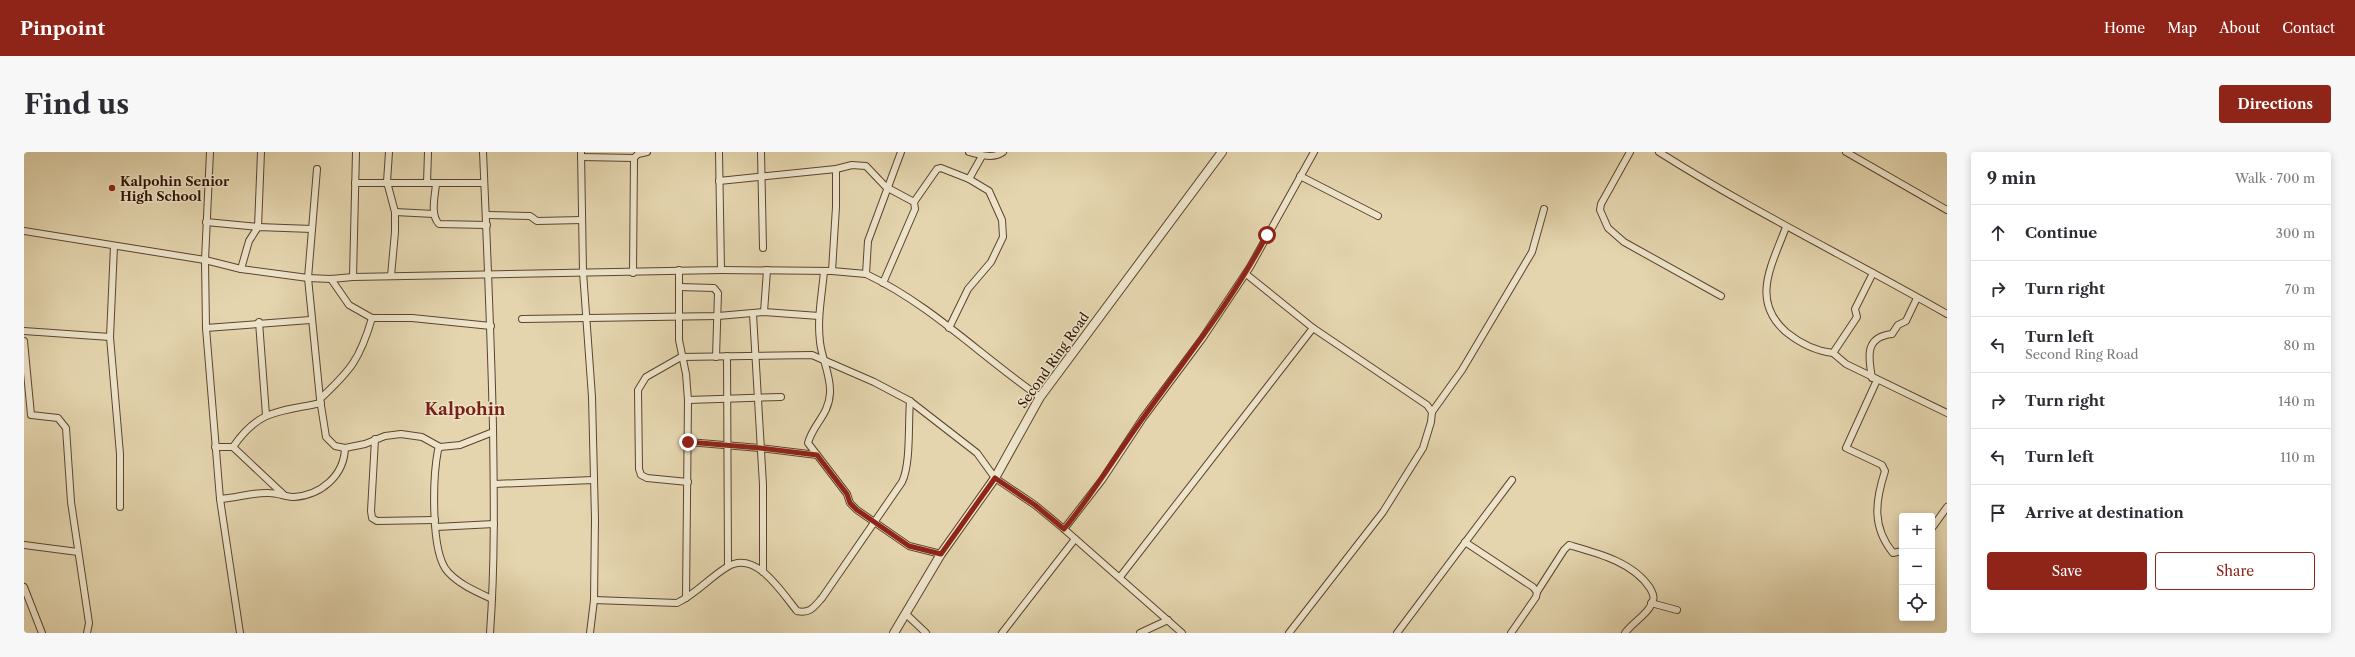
<!DOCTYPE html>
<meta charset="utf-8">
<style>
body{margin:0;font-family:"Libre Caslon Text",serif;background:#f7f7f7;color:#2b2b33}
.controls{position:absolute;right:12px;bottom:12px;display:grid;overflow:hidden;border-radius:4px;box-shadow:0 2px 10px #0003}
.controls button{width:36px;height:36px;display:grid;place-items:center;padding:0;border:0;border-bottom:1px solid #e1e1e2;background:#fff;color:#2b2b33;font:20px sans-serif}
.stop{position:absolute;width:12px;height:12px;margin:-9px;border:3px solid #8f2418;border-radius:50%;background:#fff}
.stop.end{background:#8f2418;border-color:#fff;box-shadow:0 1px 4px #0008}
.list{margin:0;padding:0;list-style:none}
h2{display:flex;justify-content:space-between;align-items:center;height:52px;margin:0;padding:0 16px;font-size:17px}
h2 small{font-size:13px;font-weight:400;color:#7c7c81}
.list li{display:grid;grid-template-columns:26px 1fr auto;gap:12px;align-items:center;box-sizing:border-box;height:56px;padding:0 16px;border-top:1px solid #e1e1e2}
.list b{display:block;font-size:15px;white-space:nowrap}
.list p{margin:0;font-size:13px;white-space:nowrap;color:#7c7c81}
.list em{font-size:13px;font-style:normal;color:#7c7c81}
.actions{display:flex;gap:8px;padding:12px 16px}
.actions a{flex:1;padding:9px 0;border:1px solid #8f2418;border-radius:4px;text-align:center;font-size:14px;color:#8f2418}
.actions .main{background:#8f2418;color:#fff}
.icon{flex:none;width:22px;height:22px;fill:none;stroke:currentColor;stroke-width:2;stroke-linecap:round;stroke-linejoin:round}
.map{position:relative;flex:none;width:1923px;height:481px;overflow:hidden;border-radius:4px}
header{display:flex;align-items:center;gap:24px;box-sizing:border-box;height:56px;padding:0 20px;background:#8f2418;color:#fff}
header strong{font-size:19px}
nav{display:flex;gap:22px;margin-inline-start:auto;font-size:14px}
.intro{display:flex;align-items:center;justify-content:space-between;box-sizing:border-box;height:96px;padding:0 24px}
h1{margin:0;font-size:28px}
.button{padding:10px 18px;border-radius:4px;background:#8f2418;color:#fff;font-size:14px;font-weight:700}
main{display:flex;gap:24px;padding:0 24px}
aside{flex:1;background:#fff;border-radius:4px;box-shadow:0 2px 10px #0003}
.map>svg:first-child{display:block}
</style>
<header>
<strong>Pinpoint</strong>
<nav><a>Home</a><a>Map</a><a>About</a><a>Contact</a></nav>
</header>
<div class="intro"><h1>Find us</h1><a class="button">Directions</a></div>
<main>
<div class="map">
<svg width="1923" height="481" viewBox="0 0 1923 481">
<rect width="100%" height="100%" fill="#e4d5ae"/>
<filter id="stains"><feTurbulence type="fractalNoise" baseFrequency=".005" numOctaves="4"/><feColorMatrix values="0 0 0 0 .2 0 0 0 0 .09 0 0 0 0 .02 0 0 0 .5 -.17"/></filter>
<radialGradient id="worn" r=".72"><stop offset=".6" stop-color="#630" stop-opacity="0"/><stop offset="1" stop-color="#630" stop-opacity=".3"/></radialGradient>
<g fill="none" stroke-linecap="round" stroke-linejoin="round">
<defs>
<g id="minor">
<polyline points="186,0 181,108 182,176 196,347 216,481"/>
<polyline points="365,0 363,30 371,60 371,80 367,124"/>
<path d="M459 0C463 92 467 183 469 275 470 344 471 412 466 481"/>
<polyline points="557,0 559,120 568,245 571,367 570,448 566,481"/>
<polyline points="737,0 739,96"/>
<path d="M945 0C956 3 970 7 979 0"/>
<polyline points="1606,0 1577,52 1576,58 1584,76 1600,90 1697,144"/>
<path d="M1635 0C1728 59 1827 107 1923 162"/>
<polyline points="1822,0 1923,58"/>
<polyline points="557,5 610,6 609,121"/>
<polyline points="610,6 614,2 623,0"/>
<polyline points="293,17 284,126 296,247"/>
<polyline points="1276,24 1354,64"/>
<polyline points="945,27 958,4"/>
<polyline points="695,29 812,17 828,13 842,14 862,35 890,50 891,57 859,131"/>
<polyline points="331,31 460,31"/>
<polyline points="403,31 404,0"/>
<path d="M412 32C411 44 406 63 415 72L463 73"/>
<polyline points="890,50 913,17 917,16 945,27 965,39 978,68 979,85 967,110 944,137 925,176"/>
<polyline points="371,60 410,62"/>
<polyline points="463,63 506,64 513,69 558,68"/>
<polyline points="182,70 234,75 237,0"/>
<path d="M1762 75C1748 113 1726 148 1762 180 1777 192 1791 199 1809 201L1833 165 1831 157 1849 121"/>
<polyline points="0,79 181,108 217,117 284,126 307,127 329,125 697,118 695,0"/>
<polyline points="90,94 86,185 96,302 96,355"/>
<polyline points="217,117 225,89 234,75 288,77"/>
<polyline points="655,118 655,188 662,222 664,248 662,446"/>
<polyline points="697,118 808,119 842,122 844,89 877,0"/>
<path d="M800 119C798 143 793 166 796 190 798 208 807 223 806 241 805 263 789 272 784 291L823 342 826 351 833 358 885 394 917 402"/>
<polyline points="808,119 812,55 812,17"/>
<path d="M842 122C906 152 958 205 1016 245"/>
<polyline points="1222,122 1289,176 1403,253 1408,260 1407,270 1399,296 1359,360 1265,481"/>
<polyline points="329,125 332,0"/>
<polyline points="307,127 325,153 348,166 388,166 467,174"/>
<polyline points="655,135 690,136 694,141 692,205"/>
<polyline points="740,160 743,118"/>
<polyline points="729,162 739,333 739,420"/>
<polyline points="498,167 694,164 740,160 795,164"/>
<polyline points="235,170 242,263"/>
<polyline points="182,176 286,168"/>
<polyline points="0,179 86,185"/>
<polyline points="0,189 7,263 34,266 42,276 47,350 65,471 63,481"/>
<polyline points="1809,201 1822,212 1923,261"/>
<polyline points="703,204 704,414"/>
<path d="M1848 226C1844 204 1841 185 1868 182L1874 173 1882 169 1893 146"/>
<path d="M1853 228 1822 296 1858 313 1861 319C1851 350 1848 375 1869 401L1878 399"/>
<polyline points="664,248 757,245"/>
<polyline points="1408,260 1438,218 1508,100 1520,57"/>
<polyline points="351,287 347,359 348,366 353,369 411,368"/>
<polyline points="664,290 736,296 793,303"/>
<path d="M191 295H209C235 257 255 260 297 251"/>
<polyline points="209,295 260,343"/>
<path d="M416 295 414 298C409 324 406 401 424 420 436 433 453 440 468 447"/>
<polyline points="321,296 341,292 361,284 377,282 398,285 416,295 436,293 469,280"/>
<polyline points="664,330 623,326 617,323 615,317 614,238 622,225 657,205 788,203 850,230 886,249 953,301 971,326 1011,353 1040,377 1158,481"/>
<polyline points="470,332 569,328"/>
<path d="M196 347C212 346 230 340 245 341 254 341 262 345 270 345 297 343 320 324 321 296L311 294 302 285 296 247C327 218 336 207 348 166"/>
<polyline points="412,375 470,372"/>
<polyline points="1908,376 1923,355"/>
<polyline points="1040,377 1078,328 1119,266 1178,187 1226,115 1290,0"/>
<polyline points="1441,390 1509,435 1513,440 1512,445 1487,481"/>
<polyline points="0,393 54,400"/>
<polyline points="1096,425 1289,176"/>
<polyline points="0,435 18,481"/>
<path d="M1513 440 1540 398 1545 393C1573 401 1609 410 1626 436 1628 440 1631 444 1629 448 1626 461 1609 470 1601 481"/>
<path d="M570 448 653 451C672 442 685 426 703 415 732 397 758 441 773 459 786 462 790 455 798 446L878 330C887 312 884 271 886 249"/>
<polyline points="1627,451 1653,458"/>
<polyline points="883,463 902,481"/>
<polyline points="978,481 1051,387"/>
<polyline points="1116,481 1144,468"/>
<polyline points="1373,481 1488,328"/>
</g>
<polyline id="tertiary" points="870,481 917,402 971,326 1016,245 1198,0"/>
</defs>
<!-- minor casing -->
<use href="#minor" stroke="#5c442e" stroke-width="8"/>
<!-- tertiary casing -->
<use href="#tertiary" stroke="#5c442e" stroke-width="10"/>
<!-- minor -->
<use href="#minor" stroke="#ede4ca" stroke-width="6"/>
<!-- tertiary -->
<use href="#tertiary" stroke="#ede4ca" stroke-width="8"/>
</g>
<g fill="none" stroke-linecap="round" stroke-linejoin="round">
<!-- route -->
<path stroke="#8f2418" stroke-width="5" d="M664 290 736 296 793 303 823 342 826 351 833 358 885 394 917 402 971 326 1011 353 1040 377C1069 342 1092 303 1119 266 1162 206 1208 149 1243 83"/>
</g>
<!-- markers -->
<circle fill="#8f2418" stroke="#ede4ca" stroke-width="1.5" cx="88" cy="36" r="4"/>
<g text-anchor="middle" stroke-width="3" stroke-linejoin="round" paint-order="stroke">
<!-- poi labels -->
<g font-size="13" font-weight="bold" fill="#2f1303" stroke="#ede4ca" text-anchor="start">
<text x="96" y="34">Kalpohin Senior<tspan x="96" dy="15">High School</tspan></text>
</g>
<!-- street labels -->
<g font-size="13" fill="#2f1303" stroke="#ede4ca">
<text transform="translate(1029 208) rotate(-55)" y="5">Second Ring Road</text>
</g>
<!-- district labels -->
<g font-size="17" font-weight="bold" fill="#7a1f14" stroke="#ede4ca">
<text x="441" y="263">Kalpohin</text>
</g>
</g>
<rect width="100%" height="100%" filter="url(#stains)"/>
<rect width="100%" height="100%" fill="url(#worn)"/>
</svg>
<div class="controls">
<button>+</button>
<button>−</button>
<button><svg class="icon" aria-label="locate" viewBox="0 0 24 24"><circle cx="12" cy="12" r="6"/><path d="M12 2v4M12 18v4M2 12h4M18 12h4"/></svg></button>
</div>
<div class="stop" style="left:1243px;top:83px"></div>
<div class="stop end" style="left:664px;top:290px"></div>
</div>
<aside>
<h2>9 min<small>Walk · 700 m</small></h2>
<ul class="list">
<li><svg class="icon" aria-label="ahead" viewBox="0 0 24 24"><path d="M12 20V5M6 11l6-6 6 6"/></svg><div><b>Continue</b></div><em>300 m</em></li>
<li><svg class="icon" aria-label="right" viewBox="0 0 24 24"><path d="M7 20v-9h11M14 6l5 5-5 5"/></svg><div><b>Turn right</b></div><em>70 m</em></li>
<li><svg class="icon" aria-label="left" viewBox="0 0 24 24"><path d="M17 20v-9H6M10 6l-5 5 5 5"/></svg><div><b>Turn left</b><p>Second Ring Road</p></div><em>80 m</em></li>
<li><svg class="icon" aria-label="right" viewBox="0 0 24 24"><path d="M7 20v-9h11M14 6l5 5-5 5"/></svg><div><b>Turn right</b></div><em>140 m</em></li>
<li><svg class="icon" aria-label="left" viewBox="0 0 24 24"><path d="M17 20v-9H6M10 6l-5 5 5 5"/></svg><div><b>Turn left</b></div><em>110 m</em></li>
<li><svg class="icon" aria-label="arrive" viewBox="0 0 24 24"><path d="M6 21V4h12l-3 4 3 4H6"/></svg><div><b>Arrive at destination</b></div></li>
</ul>
<div class="actions"><a class="main">Save</a><a>Share</a></div>
</aside>
</main>
